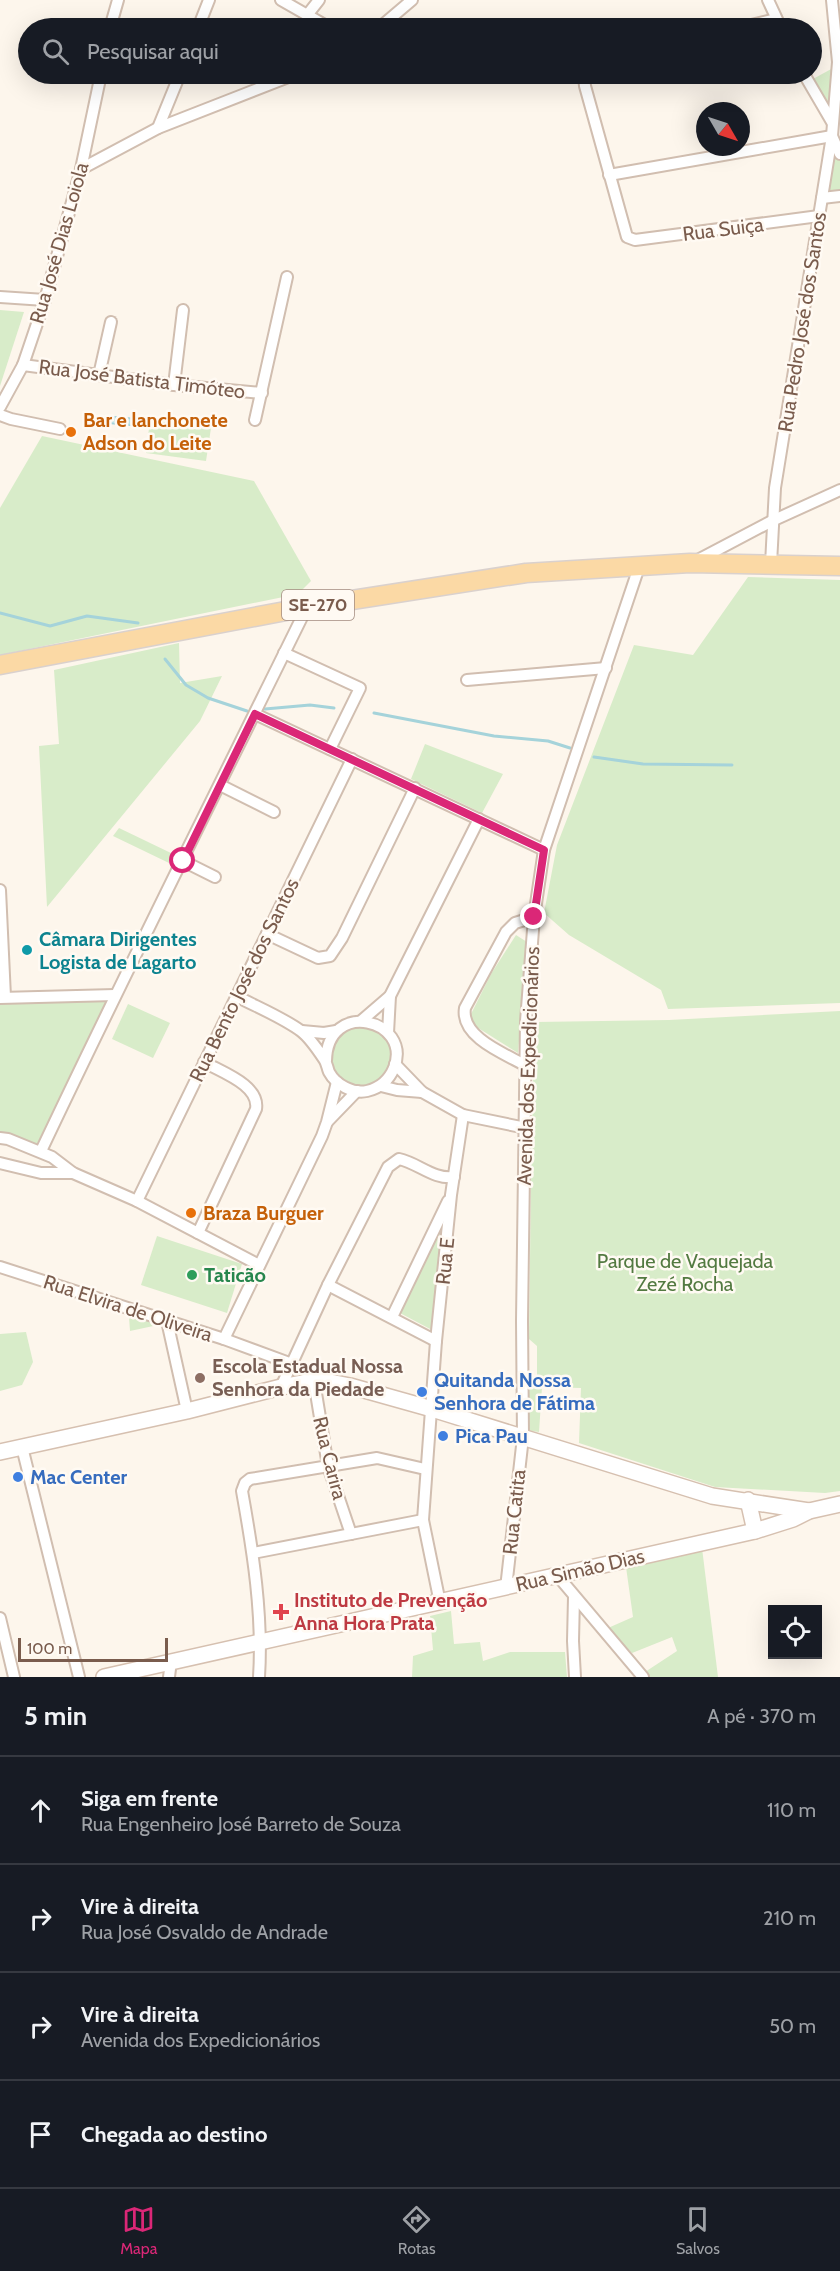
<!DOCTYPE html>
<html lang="pt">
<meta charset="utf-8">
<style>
body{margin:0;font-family:Cabin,sans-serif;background:#242831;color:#f1f3f6}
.controls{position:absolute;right:18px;bottom:18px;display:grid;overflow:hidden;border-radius:0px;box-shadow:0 6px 24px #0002}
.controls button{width:54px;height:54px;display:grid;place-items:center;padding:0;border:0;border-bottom:2px solid #363941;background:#171b24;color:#f1f3f6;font:30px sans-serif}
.compass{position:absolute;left:696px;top:102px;width:54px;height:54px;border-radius:50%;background:#171b24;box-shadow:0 6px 24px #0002;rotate:129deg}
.scale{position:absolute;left:18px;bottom:15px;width:150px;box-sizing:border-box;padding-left:6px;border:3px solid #7a5c4d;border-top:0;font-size:16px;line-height:21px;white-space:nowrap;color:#7a5c4d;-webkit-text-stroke:4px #fffaf3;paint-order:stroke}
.stop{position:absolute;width:18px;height:18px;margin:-14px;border:4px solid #db2777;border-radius:50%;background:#fff}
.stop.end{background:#db2777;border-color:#fff;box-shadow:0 2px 6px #0008}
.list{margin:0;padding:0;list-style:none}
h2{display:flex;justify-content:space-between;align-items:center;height:78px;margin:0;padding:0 24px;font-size:26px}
h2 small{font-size:20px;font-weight:400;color:#9ea1a6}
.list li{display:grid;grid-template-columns:39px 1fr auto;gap:18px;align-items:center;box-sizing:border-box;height:108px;padding:0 24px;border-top:2px solid #363941}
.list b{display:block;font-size:22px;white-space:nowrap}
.list p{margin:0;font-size:20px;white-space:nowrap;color:#9ea1a6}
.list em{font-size:20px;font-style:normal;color:#9ea1a6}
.icon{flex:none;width:33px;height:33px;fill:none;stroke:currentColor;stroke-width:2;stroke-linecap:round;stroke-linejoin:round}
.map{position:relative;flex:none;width:840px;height:1677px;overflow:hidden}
.search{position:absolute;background:#171b24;box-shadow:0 6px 24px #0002;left:18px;right:18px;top:18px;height:66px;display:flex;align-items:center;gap:15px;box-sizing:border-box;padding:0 21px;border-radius:33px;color:#9ea1a6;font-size:22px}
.sheet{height:510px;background:#171b24}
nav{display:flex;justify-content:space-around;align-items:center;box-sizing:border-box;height:84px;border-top:2px solid #363941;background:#171b24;font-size:16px;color:#9ea1a6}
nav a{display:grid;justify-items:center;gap:3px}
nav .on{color:#db2777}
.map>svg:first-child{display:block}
</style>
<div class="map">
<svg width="840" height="1677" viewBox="0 0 840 1677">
<rect width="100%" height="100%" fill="#fdf6ec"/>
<!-- green -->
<g fill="#d8ecc9">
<polygon points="833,68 832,100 829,108 822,100 813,79"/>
<polygon points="834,153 836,153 840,161 840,192 826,193"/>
<polygon points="0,310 24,312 0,386"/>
<polygon points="150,420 211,428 206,461 146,453"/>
<polygon points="42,436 254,481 311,581 298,594 0,655 0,508"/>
<polygon points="748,577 840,580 840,1003 668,1009 661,990 569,935 544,913 557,845 634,645 693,655"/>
<polygon points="179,643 180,683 222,676 200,721 47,907 39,746 59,744 54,670"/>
<polygon points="425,744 503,774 482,813 411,779"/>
<polygon points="119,828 173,854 169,863 113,836"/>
<polygon points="516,935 527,942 518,1053 475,1026 470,1016 491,974"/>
<polygon points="108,1000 36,1146 0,1134 0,1002"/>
<polygon points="128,1004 170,1023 153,1058 112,1039"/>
<polygon points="840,1011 840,1491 825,1493 715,1487 579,1443 581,1388 542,1387 539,1432 526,1430 530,1382 537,1376 537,1346 529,1339 532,1103 536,1022 669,1020"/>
<circle cx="361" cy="1056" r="30"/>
<polygon points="444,1221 432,1330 400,1313"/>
<polygon points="157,1236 242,1264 227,1313 141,1285"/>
<polygon points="129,1317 160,1323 158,1325 130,1331"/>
<polygon points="26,1332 33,1362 22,1385 0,1391 0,1334"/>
<polygon points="702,1548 718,1677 649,1677 645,1672 677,1651 672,1637 632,1653 608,1628 633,1617 626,1567"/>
<polygon points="451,1611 454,1644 480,1642 483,1661 510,1652 565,1652 567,1677 412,1677 413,1656 433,1650 430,1616"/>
</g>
<!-- water -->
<polygon fill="#bfe3e8" stroke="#a5d3da" stroke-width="1.5" points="106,416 139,419 138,426 106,423"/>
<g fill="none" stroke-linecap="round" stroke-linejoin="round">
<!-- stream -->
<g stroke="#a5d3da" stroke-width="3">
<polyline points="0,613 50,626 87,616 138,623"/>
<polyline points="165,659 186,685 208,698 247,711"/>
<polyline points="265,709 310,705 334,708"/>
<polyline points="374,713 494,736 548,741 570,748"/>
<polyline points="594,757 643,764 732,765"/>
</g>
<defs>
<g id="street">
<polyline points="281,0 330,28"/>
<polyline points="768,0 781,28"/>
<polyline points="308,14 319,0"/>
<polyline points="110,28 118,0"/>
<polyline points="198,28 209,0"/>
<polyline points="379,28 412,0"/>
<polyline points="739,28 776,19"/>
<polyline points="586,74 584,77 585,86 627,237 635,240 819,216"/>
<polyline points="804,74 832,122"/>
<polyline points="158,128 180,74"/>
<polyline points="81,169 158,128 296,74"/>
<polyline points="609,175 832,136 840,154"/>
<polyline points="822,198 840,196"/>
<polyline points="0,297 45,300"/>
<polyline points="23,365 174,385 262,393"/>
<polyline points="99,375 111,322"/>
<polyline points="174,385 183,310"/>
<polyline points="0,407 23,365 45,300 81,169 101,74"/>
<polyline points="0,415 11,419 60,429"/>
<polyline points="255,420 287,277"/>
<polyline points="696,561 772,521 840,490"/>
<polyline points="771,564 775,488 832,136 838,62 832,0"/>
<polyline points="284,653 360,688 330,749"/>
<polyline points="467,680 606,668"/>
<polyline points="255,714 544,850"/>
<polyline points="220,785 274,812"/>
<polyline points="183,861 215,877"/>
<polyline points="0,890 5,997"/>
<polyline points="267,934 318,958 330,956 342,938 415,788"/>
<path d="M236 996C257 1007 282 1017 301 1031 309 1037 318 1050 324 1059 327 1063 327 1067 329 1072 336 1085 353 1094 367 1091 380 1088 389 1080 394 1068 413 1019 327 998 326 1061"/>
<polyline points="0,998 115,995"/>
<polyline points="361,1021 390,996 479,819"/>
<polyline points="302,1031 324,1033 336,1031"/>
<polyline points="388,1033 390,996"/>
<polyline points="395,1064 422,1092 463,1115 526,1128"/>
<path d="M525 1065C505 1054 460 1037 465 1008L506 932 515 923 534 917"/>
<polyline points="381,1086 397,1090 422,1092"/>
<polyline points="328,1121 357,1091"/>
<polyline points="0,1138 8,1139 52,1157 73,1173 137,1201 259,1265"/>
<path d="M41 1151C127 969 218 788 307 607"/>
<polyline points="0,1163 41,1173 73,1173"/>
<polyline points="137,1201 352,759"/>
<path d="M198 1233 256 1109C260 1085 221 1072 204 1062"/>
<polyline points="0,1267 224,1339 292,1364 320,1380"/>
<polyline points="328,1285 436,1341"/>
<polyline points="392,1317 448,1201"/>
<polyline points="167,1321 187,1411"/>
<polyline points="224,1339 322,1136 327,1122 337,1082"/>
<polyline points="314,1381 328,1466 351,1534"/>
<path d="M281 1387 328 1285 388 1167 399 1159C418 1163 434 1180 454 1177"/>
<polyline points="22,1447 79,1677"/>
<polyline points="253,1553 423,1520"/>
<polyline points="557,1575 643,1677"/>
<polyline points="506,1588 523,1437 522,1321 526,1021 534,917 544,850 639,567"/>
<polyline points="574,1597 573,1641 575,1677"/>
<polyline points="440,1603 423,1520 436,1341 451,1195 463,1115"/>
<polyline points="0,1618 14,1677"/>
<polyline points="169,1677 171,1661"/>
<path d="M259 1677C263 1615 253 1552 242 1491L245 1483 250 1479 377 1458 425 1469"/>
</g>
<g id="secondary">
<polyline points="0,1452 187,1411 281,1387 320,1380 350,1386 432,1409 712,1496 809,1511"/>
<polyline points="748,1500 755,1531"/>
<polyline points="104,1677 755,1531 793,1519 809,1511 840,1504"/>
</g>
<polyline id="primary" points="0,665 307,607 526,573 690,563 840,566"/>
</defs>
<!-- street casing -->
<use href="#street" stroke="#d1beb0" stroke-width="14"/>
<!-- secondary casing -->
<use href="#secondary" stroke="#d6c0b0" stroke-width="18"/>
<!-- primary casing -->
<use href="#primary" stroke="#dad1cd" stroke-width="21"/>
<!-- street -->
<use href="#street" stroke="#fff" stroke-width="10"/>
<!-- secondary -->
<use href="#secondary" stroke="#fff" stroke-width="15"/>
<!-- primary -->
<use href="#primary" stroke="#fbd9a5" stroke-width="18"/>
</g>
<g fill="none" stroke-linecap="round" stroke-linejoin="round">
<!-- route -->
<polyline stroke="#db2777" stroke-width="8" points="183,861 255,714 544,850 534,917"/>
</g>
<!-- markers -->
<g fill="#e8710a" stroke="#fffaf3" stroke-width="2">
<circle cx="71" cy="432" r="6"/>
<circle cx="191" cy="1213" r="6"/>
</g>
<circle fill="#0f9aa8" stroke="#fffaf3" stroke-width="2" cx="27" cy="950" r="6"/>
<circle fill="#2e9e5b" stroke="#fffaf3" stroke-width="2" cx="192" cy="1275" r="6"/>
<circle fill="#8d6e63" stroke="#fffaf3" stroke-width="2" cx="200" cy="1378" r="6"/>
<g fill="#3f7fe0" stroke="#fffaf3" stroke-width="2">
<circle cx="422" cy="1392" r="6"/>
<circle cx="443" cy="1436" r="6"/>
<circle cx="18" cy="1477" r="6"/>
</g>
<path fill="#e0444e" stroke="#fffaf3" stroke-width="2" d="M278 1603h6v6h6v6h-6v6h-6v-6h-6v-6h6z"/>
<g text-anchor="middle" stroke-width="5" stroke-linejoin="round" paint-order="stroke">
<!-- shield labels -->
<rect fill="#fffaf3" stroke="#a28b7f" stroke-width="1.5" x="282" y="590" width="72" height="30" rx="4.5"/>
<g font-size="18" font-weight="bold" fill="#7a5c4d">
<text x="318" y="611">SE-270</text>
</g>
<!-- street labels -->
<g font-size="20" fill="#7a5c4d" stroke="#fffaf3">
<text transform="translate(723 229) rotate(-7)" y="7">Rua Suiça</text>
<text transform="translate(59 243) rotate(-74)" y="7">Rua José Dias Loiola</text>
<text transform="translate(802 322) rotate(-81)" y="7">Rua Pedro José dos Santos</text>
<text transform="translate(142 379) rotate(7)" y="7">Rua José Batista Timóteo</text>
<text transform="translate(244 980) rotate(-64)" y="7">Rua Bento José dos Santos</text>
<text transform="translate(528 1066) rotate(-88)" y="7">Avenida dos Expedicionários</text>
<text transform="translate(445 1261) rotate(-84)" y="7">Rua E</text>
<text transform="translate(128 1308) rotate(18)" y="7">Rua Elvira de Oliveira</text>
<text transform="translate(330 1458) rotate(76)" y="7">Rua Carira</text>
<text transform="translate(514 1512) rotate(-84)" y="7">Rua Catita</text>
<text transform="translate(580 1570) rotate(-13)" y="7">Rua Simão Dias</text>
</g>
<!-- food labels -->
<g font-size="20" font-weight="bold" fill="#c56008" stroke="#fffaf3" text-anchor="start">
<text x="83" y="427">Bar e lanchonete<tspan x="83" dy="23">Adson do Leite</tspan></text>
<text x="203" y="1220">Braza Burguer</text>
</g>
<!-- culture labels -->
<g font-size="20" font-weight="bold" fill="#0d838f" stroke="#fffaf3" text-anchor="start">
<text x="39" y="946">Câmara Dirigentes<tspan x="39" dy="23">Logista de Lagarto</tspan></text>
</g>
<!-- park labels -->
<g font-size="20" fill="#537a41" stroke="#fffaf3">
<text x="685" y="1268">Parque de Vaquejada<tspan x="685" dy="23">Zezé Rocha</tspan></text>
</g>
<!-- leisure labels -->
<g font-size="20" font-weight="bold" fill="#27864d" stroke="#fffaf3" text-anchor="start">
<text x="204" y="1282">Taticão</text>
</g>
<!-- education labels -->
<g font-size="20" font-weight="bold" fill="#785e54" stroke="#fffaf3" text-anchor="start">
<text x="212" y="1373">Escola Estadual Nossa<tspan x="212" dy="23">Senhora da Piedade</tspan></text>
</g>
<!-- shop labels -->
<g font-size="20" font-weight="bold" fill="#366cbe" stroke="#fffaf3" text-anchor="start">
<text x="434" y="1387">Quitanda Nossa<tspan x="434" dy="23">Senhora de Fátima</tspan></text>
<text x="455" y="1443">Pica Pau</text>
<text x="30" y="1484">Mac Center</text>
</g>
<!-- health labels -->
<g font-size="20" font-weight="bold" fill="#be3a42" stroke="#fffaf3" text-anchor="start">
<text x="294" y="1607">Instituto de Prevenção<tspan x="294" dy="23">Anna Hora Prata</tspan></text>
</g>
</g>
</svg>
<div class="controls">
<button><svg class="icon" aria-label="locate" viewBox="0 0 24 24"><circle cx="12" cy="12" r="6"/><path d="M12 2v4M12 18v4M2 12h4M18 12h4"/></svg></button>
</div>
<svg class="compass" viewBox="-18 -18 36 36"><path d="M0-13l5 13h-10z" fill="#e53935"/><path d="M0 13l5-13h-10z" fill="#9ea1a6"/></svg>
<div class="scale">100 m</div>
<div class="stop" style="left:183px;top:861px"></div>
<div class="stop end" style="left:534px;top:917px"></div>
<div class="search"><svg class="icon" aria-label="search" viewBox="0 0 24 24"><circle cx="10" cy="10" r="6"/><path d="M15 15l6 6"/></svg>Pesquisar aqui</div>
</div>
<section class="sheet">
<h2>5 min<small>A pé · 370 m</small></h2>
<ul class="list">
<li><svg class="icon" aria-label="ahead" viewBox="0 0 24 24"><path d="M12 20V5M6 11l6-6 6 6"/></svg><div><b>Siga em frente</b><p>Rua Engenheiro José Barreto de Souza</p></div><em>110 m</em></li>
<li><svg class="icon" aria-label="right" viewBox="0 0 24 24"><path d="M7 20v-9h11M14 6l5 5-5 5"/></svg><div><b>Vire à direita</b><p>Rua José Osvaldo de Andrade</p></div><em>210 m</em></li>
<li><svg class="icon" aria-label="right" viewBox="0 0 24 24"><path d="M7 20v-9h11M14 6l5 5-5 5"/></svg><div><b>Vire à direita</b><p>Avenida dos Expedicionários</p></div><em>50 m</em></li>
<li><svg class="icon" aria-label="arrive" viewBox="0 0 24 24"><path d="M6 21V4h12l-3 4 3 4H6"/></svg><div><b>Chegada ao destino</b></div></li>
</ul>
</section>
<nav>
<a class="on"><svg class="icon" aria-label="map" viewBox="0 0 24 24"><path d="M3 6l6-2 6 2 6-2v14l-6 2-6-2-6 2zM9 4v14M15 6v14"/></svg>Mapa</a>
<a><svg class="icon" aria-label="directions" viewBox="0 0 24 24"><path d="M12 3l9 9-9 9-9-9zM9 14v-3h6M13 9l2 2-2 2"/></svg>Rotas</a>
<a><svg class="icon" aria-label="saved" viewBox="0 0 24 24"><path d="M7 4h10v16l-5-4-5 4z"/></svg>Salvos</a>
</nav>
